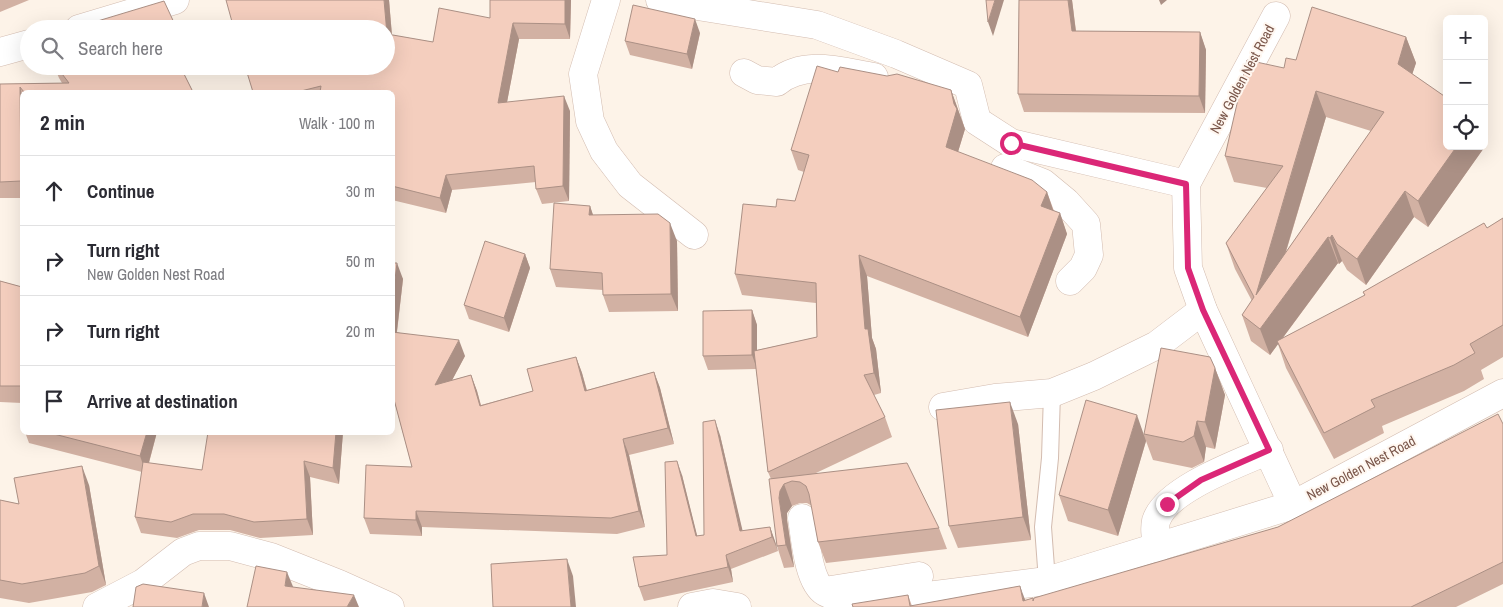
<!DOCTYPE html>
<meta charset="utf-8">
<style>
body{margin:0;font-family:"Archivo Narrow",sans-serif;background:#f2f2f3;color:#2b2b33}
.controls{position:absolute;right:15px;top:15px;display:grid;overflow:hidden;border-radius:8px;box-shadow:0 5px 20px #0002}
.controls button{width:45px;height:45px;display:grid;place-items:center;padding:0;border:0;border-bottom:1px solid #e1e1e2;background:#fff;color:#2b2b33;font:25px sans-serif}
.stop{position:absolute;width:15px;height:15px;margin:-11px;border:4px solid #db2777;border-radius:50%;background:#fff}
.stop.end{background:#db2777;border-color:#fff;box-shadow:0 1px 5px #0008}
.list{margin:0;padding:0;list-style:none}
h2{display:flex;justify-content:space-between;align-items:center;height:65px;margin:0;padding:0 20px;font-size:21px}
h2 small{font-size:16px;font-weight:400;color:#7c7c81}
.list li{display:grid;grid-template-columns:32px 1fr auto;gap:15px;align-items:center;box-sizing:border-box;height:70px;padding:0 20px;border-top:1px solid #e1e1e2}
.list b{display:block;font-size:19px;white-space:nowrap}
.list p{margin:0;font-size:16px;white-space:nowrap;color:#7c7c81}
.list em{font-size:16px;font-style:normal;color:#7c7c81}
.icon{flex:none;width:28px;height:28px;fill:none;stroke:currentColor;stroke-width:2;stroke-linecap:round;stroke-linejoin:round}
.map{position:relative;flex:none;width:1503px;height:607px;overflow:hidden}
.search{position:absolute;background:#fff;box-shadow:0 5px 20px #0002;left:20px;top:20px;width:375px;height:55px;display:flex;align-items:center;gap:12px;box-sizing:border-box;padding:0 18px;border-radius:28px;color:#7c7c81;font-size:19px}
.panel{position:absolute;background:#fff;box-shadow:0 5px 20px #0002;left:20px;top:90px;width:375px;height:345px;border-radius:8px}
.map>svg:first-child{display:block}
</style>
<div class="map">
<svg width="1503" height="607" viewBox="0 0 1503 607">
<rect width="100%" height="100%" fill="#fdf3e8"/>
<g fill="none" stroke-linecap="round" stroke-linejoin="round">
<defs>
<polyline id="service" points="1047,581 1043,527 1050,458 1052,393"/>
<g id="minor">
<polyline points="606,0 583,74 590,121 604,151 630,185 694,235"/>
<polyline points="660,0 817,25 896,54 968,85 977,121 1011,143 1186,184"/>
<polyline points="1276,16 1186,184 1188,268 1203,310 1293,505"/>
<polyline points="79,29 175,0"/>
<polyline points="0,52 29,44"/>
<path d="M744 73 757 80 777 82C805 59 842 72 874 77"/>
<polyline points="1005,168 1043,183 1066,202 1086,224 1089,255 1083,268 1070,281"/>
<polyline points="943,407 995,398 1052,393 1094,376 1157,345 1203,310"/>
<path d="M802 518C805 537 808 582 825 592 836 598 851 600 863 604"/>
<path d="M1158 548C1156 539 1154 530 1156 521 1166 489 1240 463 1269 450"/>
<polyline points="831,590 919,576"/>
<polyline points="97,607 143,583 183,552 199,546 230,546 271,557 339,584 390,607"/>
<polyline points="692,607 713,603 737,607"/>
<polyline points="855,607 863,604 1047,581 1293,505 1503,393"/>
</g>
</defs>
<!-- service casing -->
<use href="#service" stroke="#d3bcb0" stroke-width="18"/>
<!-- minor casing -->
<use href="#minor" stroke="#d3bcb0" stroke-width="29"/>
<!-- service -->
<use href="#service" stroke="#fff" stroke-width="16"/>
<!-- minor -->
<use href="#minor" stroke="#fff" stroke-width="28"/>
</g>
<!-- wall -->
<g fill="#d2b1a3" fill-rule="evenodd">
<polygon points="0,0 29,0 0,12"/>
<polygon points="389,0 392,35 433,42 490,18 490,0 571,0 570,39 519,39 507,102 570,111 569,201 542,204 536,189 536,182 452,190 446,213 392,200 392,92 253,92"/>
<polygon points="1019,0 1072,0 1076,31 1200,32 1206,50 1205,113 1024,112 1018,94"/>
<polygon points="91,23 177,29 93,29"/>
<polygon points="700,33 692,69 630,55 625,41"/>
<path d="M1406 37 1416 63 1412 74 1484 146V139L1486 145 1428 227 1414 217 1366 285 1347 270 1342 261 1339 264 1338 263 1282 339 1365 296 1363 292 1487 228 1503 218V357L1481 370 1484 379 1464 391 1382 426 1384 433 1334 459 1286 368 1278 344 1270 355 1251 341 1242 315 1252 301 1235 269 1226 243 1267 188 1234 182 1225 156 1284 68 1296 60ZM1326 117 1371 131 1286 252Z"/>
<polygon points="54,66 180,66 193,92 22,92 22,198 0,198 0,84 62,83 59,78"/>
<polygon points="838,72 951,90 965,129 958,152 1047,192 1054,211 1060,213 1067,234 1028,337 867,276 872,338 876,349 881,393 874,395 885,417 892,437 816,473 939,528 947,549 826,563 818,542 812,506 807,503 800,503 792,506 787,513 787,520 794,567 784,568 777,546 771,479 768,472 756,369 708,370 703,356 752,310 757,325 757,350 817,337 816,303 742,295 735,274 776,207 795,201 804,172 798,170 791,150"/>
<polygon points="590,206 593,215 677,241 678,311 609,312 603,295 603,290 556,287 550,269"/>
<polygon points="525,254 530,268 509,332 469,319 464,305"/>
<polygon points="392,263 403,279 397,332 465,356 452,380 471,375 477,391 481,405 533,391 576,357 582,373 587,390 654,372 660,388 674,444 629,455 645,527 617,534 422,527 422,536 370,534 364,518 412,467 392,392"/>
<polygon points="0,281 22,287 22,403 0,402"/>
<polygon points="1215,368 1225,395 1215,449 1206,447 1204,462 1192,468 1153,460 1146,441 1118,536 1068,521 1059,495 1144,434"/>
<polygon points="1018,424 1031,540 958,548 949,526"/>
<polygon points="1503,424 1503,584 1456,607 853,607 908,595 912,606 1034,600 1278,527"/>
<polygon points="25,432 157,432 149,463 202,470 343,432 339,484 310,477 313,535 260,538 230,530 199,530 177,538 141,533 135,517 142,472 29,443"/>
<polygon points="720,435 742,531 770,527 778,551 731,569 733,582 644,601 639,587 667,555 682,475 697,536 704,535"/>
<polygon points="89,485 106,585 92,592 29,603 0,598 0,500 19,504"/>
</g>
<!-- shaded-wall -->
<g fill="#ab9085">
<polygon points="384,0 389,0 393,49 387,34"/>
<polygon points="565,0 571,0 570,39 565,24"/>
<polygon points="995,0 1004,0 993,36 988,22"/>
<polygon points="1068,0 1072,0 1078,49 1072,31"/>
<polygon points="1159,0 1167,0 1161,5"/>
<polygon points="695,19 700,33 692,69 687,54"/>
<polygon points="513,23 519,39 504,118 498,103"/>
<polygon points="1200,32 1206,50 1205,113 1199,96"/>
<polygon points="1406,37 1416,63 1407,90 1398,64"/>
<polygon points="20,87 22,95 22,185 21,181"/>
<polygon points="951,90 965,129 953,168 946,147 954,104"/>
<polygon points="1316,91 1326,117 1265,321 1256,295"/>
<polygon points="564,96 570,111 569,201 563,186"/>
<polygon points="1484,139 1486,145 1428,227 1418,201 1457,146 1484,146"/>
<polygon points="446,175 452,190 446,213 440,198"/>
<polygon points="1405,191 1414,217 1366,285 1357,259"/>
<polygon points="1047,192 1054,213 1041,206"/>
<polygon points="590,206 596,224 589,215"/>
<polygon points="1060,213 1067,234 1028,337 1020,317"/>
<polygon points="670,223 677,241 678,311 671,294"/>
<polygon points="1332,235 1342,261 1339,264 1330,238"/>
<polygon points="1328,237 1338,263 1270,355 1260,329"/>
<polygon points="525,254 530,268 509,332 504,318"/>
<polygon points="859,255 867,276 872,338 876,349 881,393 874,373 865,329"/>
<polygon points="397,263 403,279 395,347 392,340 392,304"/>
<polygon points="752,310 757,325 757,369 752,355"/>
<polygon points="459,340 465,356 441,401 435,385"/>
<polygon points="576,357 582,373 591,407 585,391"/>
<polygon points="1215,368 1225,395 1215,449 1205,422"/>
<polygon points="654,372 660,388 674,444 668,428"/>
<polygon points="471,375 477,391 485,422 480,406"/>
<polygon points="1010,402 1018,424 1031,540 1023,517"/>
<polygon points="1137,415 1146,441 1118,536 1108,510"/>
<polygon points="715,420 720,435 746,545 740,531"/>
<polygon points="1197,421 1206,447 1204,462 1194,436"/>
<polygon points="147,432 157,432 146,473 140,456"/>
<polygon points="336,432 343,432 339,484 333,468"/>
<polygon points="623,439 629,455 645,527 639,511"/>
<polygon points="304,461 310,477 313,535 307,519"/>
<polygon points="677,461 682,475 701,551 696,536"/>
<polygon points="82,466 89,485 106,585 99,566"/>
<polygon points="784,484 792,506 787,513 787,520 794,567 786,545 779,498 780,491"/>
<polygon points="416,511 422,527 422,536 416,520"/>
<polygon points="770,527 775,541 778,551 772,537"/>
<polygon points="726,555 731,569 733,582 728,567"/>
<polygon points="567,559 573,576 576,607 571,607"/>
<polygon points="287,572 294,589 285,586"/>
<polygon points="1020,586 1027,605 1023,601"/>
<polygon points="204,593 209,607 202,607"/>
<polygon points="354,595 359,607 347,607"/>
</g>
<!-- building -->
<g fill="#f4cebe" stroke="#ab9085" fill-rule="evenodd">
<polygon points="226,0 384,0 387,34 433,42 439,8 490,18 490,0 565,0 565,24 513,23 498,103 564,96 563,186 536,189 534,166 446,175 440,198 392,186 392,92 320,92 321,86 297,92 253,92 245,66 386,66 386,29 234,29"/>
<polygon points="986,0 995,0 988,22"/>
<polygon points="1019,0 1068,0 1072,31 1200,32 1199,96 1018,94"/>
<polygon points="164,1 177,29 97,29 101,26 91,23"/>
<polygon points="633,5 695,19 687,54 625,41"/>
<path d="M1312 7 1406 37 1398 64 1447 98V146H1457L1418 201 1405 191 1357 259 1337 244 1332 235 1330 238 1328 237 1260 329 1242 315 1254 297 1226 243 1283 166 1225 156 1247 60 1284 68 1286 58 1296 60ZM1316 91 1384 112 1256 295 1293 168Z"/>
<polygon points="56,66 180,66 193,92 24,92 20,87 21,181 0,182 0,84 69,83"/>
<polygon points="817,66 838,72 840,67 887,76 897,74 951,90 954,104 957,109 946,147 1032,180 1047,192 1041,206 1060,213 1020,317 859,255 865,329 868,329 874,373 864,375 885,417 768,472 754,351 817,337 816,283 735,274 743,204 776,207 777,199 795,201 809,155 791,150"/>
<polygon points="554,203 590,206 589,215 658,214 670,223 671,294 603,295 602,273 550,269"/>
<polygon points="1503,218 1503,325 1470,344 1475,353 1454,365 1371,400 1375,407 1324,433 1277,341 1365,295 1363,292 1484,223 1487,228"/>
<polygon points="485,241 525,254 504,318 464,305"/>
<polygon points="392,263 397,263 392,304"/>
<polygon points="0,281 22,287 22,386 0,386"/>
<polygon points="752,310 752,355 703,356 703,311"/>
<polygon points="392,332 459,340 435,385 471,375 480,406 533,391 527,369 576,357 585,391 654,372 668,428 623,439 639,511 611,518 416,511 416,520 364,518 366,465 412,467 392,392"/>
<polygon points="1161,348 1210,357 1215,368 1205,422 1197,421 1194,436 1183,442 1144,434"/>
<polygon points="1086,400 1137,415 1108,510 1059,495"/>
<polygon points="1010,402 1023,517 949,526 936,410"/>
<polygon points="1498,414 1503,424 1503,562 1411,607 853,607 852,604 908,595 910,606 1020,586 1023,601 1033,598 1033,601 1034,598 1278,527"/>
<polygon points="715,420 740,531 770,527 772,537 726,555 728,567 639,587 633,557 667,555 665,462 677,461 696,536 704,535 703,422"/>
<polygon points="46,432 147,432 140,456"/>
<polygon points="208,432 336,432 333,468 304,461 307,519 254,522 224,514 193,514 171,522 135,517 143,462 202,470"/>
<polygon points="907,463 939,528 818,542 809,494 806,486 800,482 792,481 784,484 780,491 779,498 786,545 777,546 769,479"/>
<polygon points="82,466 99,566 85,573 22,584 0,580 0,500 19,504 14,478"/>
<polygon points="567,559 571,607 493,607 491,564"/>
<polygon points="256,566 287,572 285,586 354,595 347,607 247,607"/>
<polygon points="143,584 204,593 202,607 133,607 136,587"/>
</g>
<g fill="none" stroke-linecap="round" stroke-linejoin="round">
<!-- route -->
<polyline stroke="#db2777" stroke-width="6" points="1011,143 1186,184 1188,268 1203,310 1269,450 1201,480 1167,504"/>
</g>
<g text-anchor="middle" stroke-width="4" stroke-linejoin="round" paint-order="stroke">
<!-- street labels -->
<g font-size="14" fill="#7a564a" stroke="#fff7f0">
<text transform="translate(1242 79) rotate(-62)" y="5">New Golden Nest Road</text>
<text transform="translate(1361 468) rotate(-28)" y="5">New Golden Nest Road</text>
</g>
</g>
</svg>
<div class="controls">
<button>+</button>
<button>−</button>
<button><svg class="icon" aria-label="locate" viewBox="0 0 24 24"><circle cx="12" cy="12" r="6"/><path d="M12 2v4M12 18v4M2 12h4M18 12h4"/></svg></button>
</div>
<div class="stop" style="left:1011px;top:143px"></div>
<div class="stop end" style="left:1167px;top:504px"></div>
<div class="search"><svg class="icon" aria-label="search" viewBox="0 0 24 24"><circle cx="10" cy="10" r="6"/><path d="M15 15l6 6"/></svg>Search here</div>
<section class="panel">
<h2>2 min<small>Walk · 100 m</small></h2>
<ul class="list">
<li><svg class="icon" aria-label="ahead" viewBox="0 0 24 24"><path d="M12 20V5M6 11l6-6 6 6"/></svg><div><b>Continue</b></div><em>30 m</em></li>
<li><svg class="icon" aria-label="right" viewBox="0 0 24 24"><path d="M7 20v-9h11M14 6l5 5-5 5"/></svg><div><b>Turn right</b><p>New Golden Nest Road</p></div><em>50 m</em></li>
<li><svg class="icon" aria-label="right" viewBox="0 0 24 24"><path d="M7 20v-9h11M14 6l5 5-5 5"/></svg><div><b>Turn right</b></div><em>20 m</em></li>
<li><svg class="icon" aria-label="arrive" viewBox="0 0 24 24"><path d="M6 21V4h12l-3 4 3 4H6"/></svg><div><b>Arrive at destination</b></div></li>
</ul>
</section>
</div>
